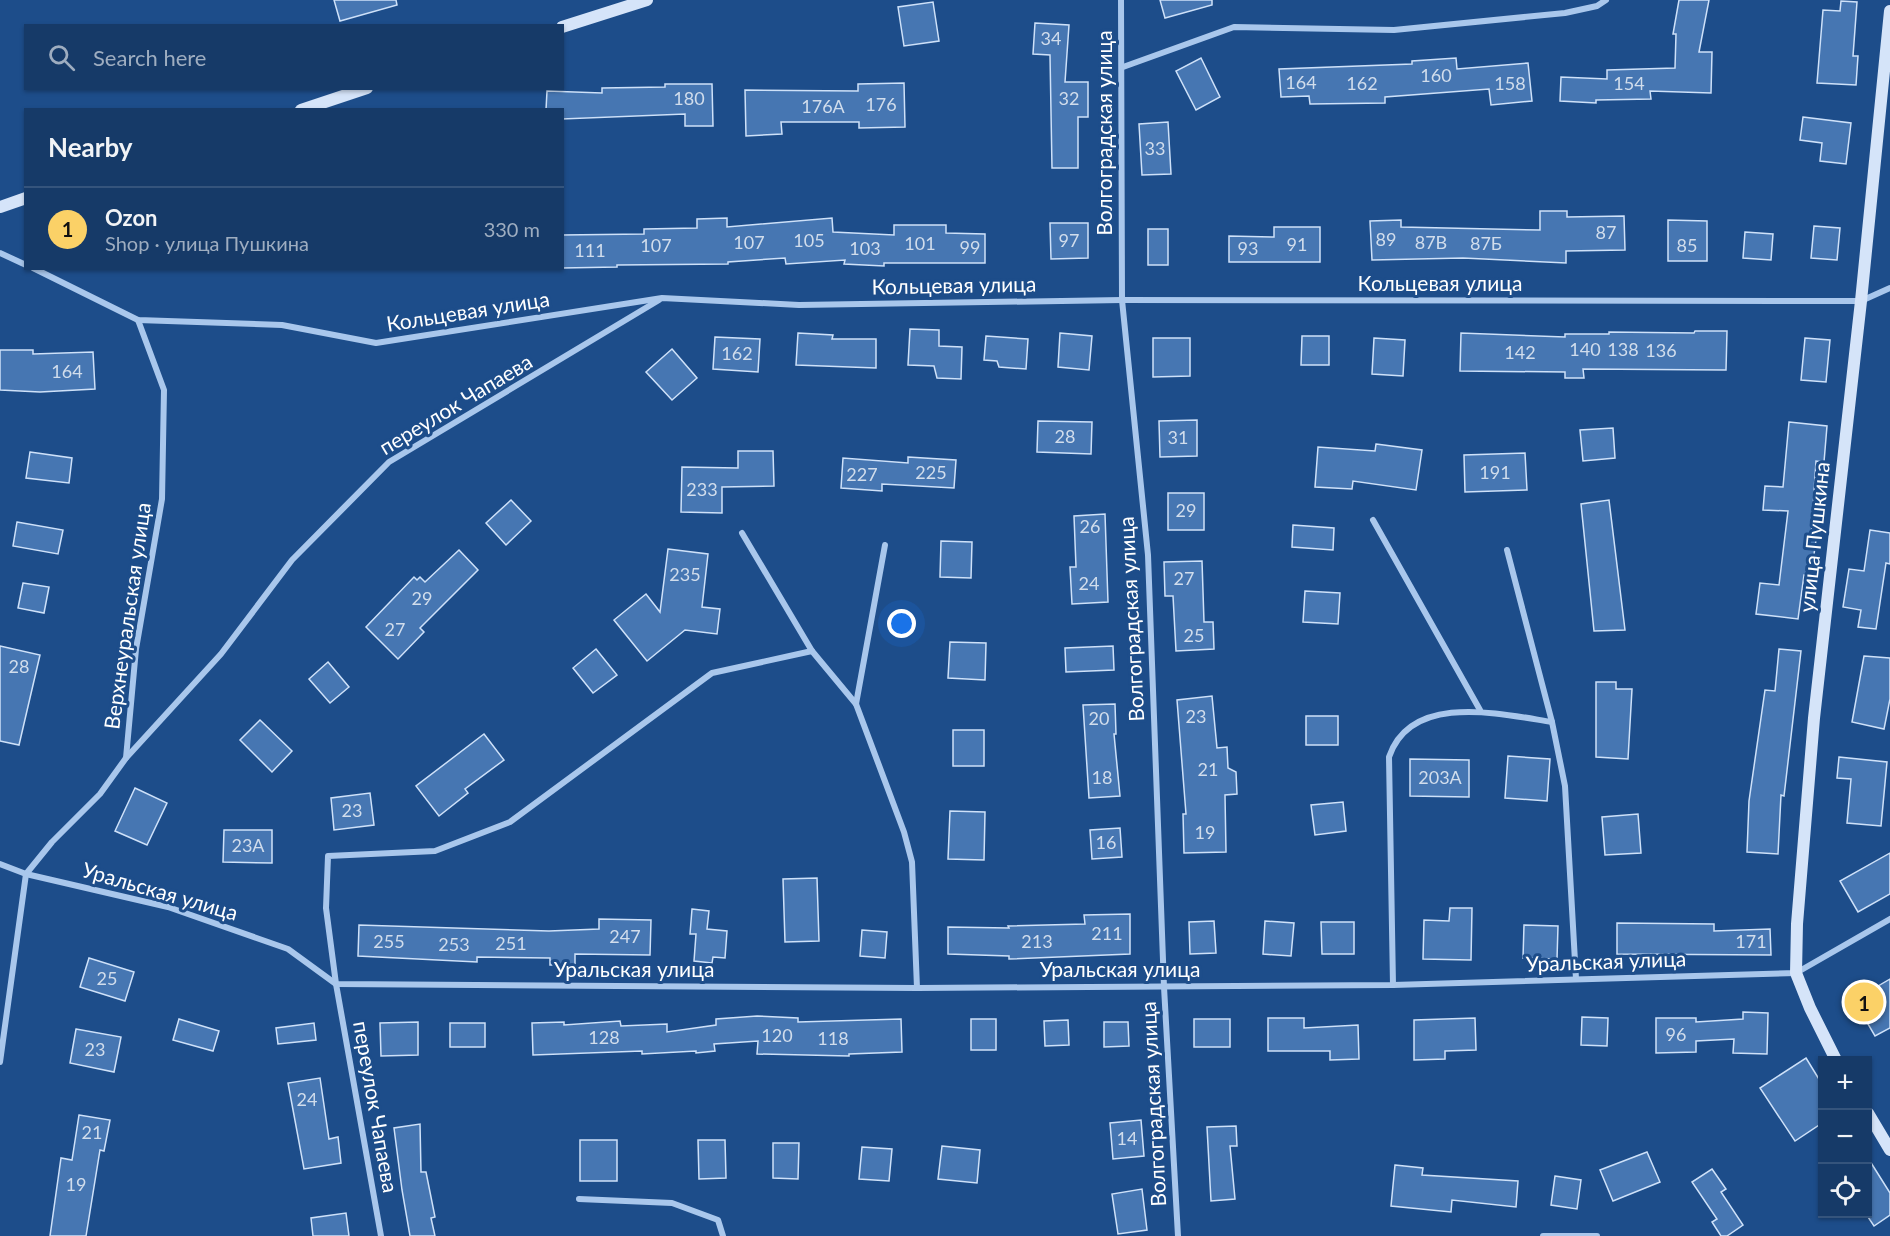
<!DOCTYPE html>
<meta charset="utf-8">
<style>
body{margin:0;font-family:Lato,sans-serif;background:#234571;color:#f1f3f6}
.controls{position:absolute;right:18px;bottom:18px;display:grid;overflow:hidden;border-radius:0px;box-shadow:0 2px 4px #0004}
.controls button{width:54px;height:54px;display:grid;place-items:center;padding:0;border:0;border-bottom:2px solid #35547c;background:#163a68;color:#f1f3f6;font:30px sans-serif}
.you{position:absolute;left:902px;top:624px;width:21px;height:21px;margin:-15px;border:4px solid #fff;border-radius:50%;background:#1a73e8;box-shadow:0 0 0 9px #1a73e833}
.badge{display:grid;place-items:center;width:39px;height:39px;border-radius:50%;background:#fbd167;color:#111;font-size:20px;font-weight:700}
.pin{position:absolute;translate:-50% -50%;border:3px solid #fff;box-shadow:0 2px 6px #0006}
.list{margin:0;padding:0;list-style:none}
h2{display:flex;justify-content:space-between;align-items:center;height:78px;margin:0;padding:0 24px;font-size:26px}
h2 small{font-size:20px;font-weight:400;color:#9eadc0}
.list li{display:grid;grid-template-columns:39px 1fr auto;gap:18px;align-items:center;box-sizing:border-box;height:84px;padding:0 24px;border-top:2px solid #35547c}
.list b{display:block;font-size:22px;white-space:nowrap}
.list p{margin:0;font-size:20px;white-space:nowrap;color:#9eadc0}
.list em{font-size:20px;font-style:normal;color:#9eadc0}
.icon{flex:none;width:33px;height:33px;fill:none;stroke:currentColor;stroke-width:2;stroke-linecap:round;stroke-linejoin:round}
.map{position:relative;flex:none;width:1890px;height:1236px;overflow:hidden}
.search{position:absolute;background:#163a68;box-shadow:0 2px 4px #0004;left:24px;top:24px;width:540px;height:66px;display:flex;align-items:center;gap:15px;box-sizing:border-box;padding:0 21px;border-radius:0px;color:#9eadc0;font-size:22px}
.panel{position:absolute;background:#163a68;box-shadow:0 2px 4px #0004;left:24px;top:108px;width:540px;height:162px;border-radius:0px}
.map>svg:first-child{display:block}
</style>
<div class="map">
<svg width="1890" height="1236" viewBox="0 0 1890 1236">
<rect width="100%" height="100%" fill="#1d4d8a"/>
<!-- building -->
<g fill="#4676b2" stroke="#cee1f9" stroke-width="1.5">
<polygon points="334,0 396,0 397,5 340,21"/>
<polygon points="1160,0 1212,0 1212,5 1165,18"/>
<polygon points="1679,0 1709,0 1699,52 1712,52 1711,93 1650,91 1651,99 1596,100 1596,103 1560,101 1561,77 1607,79 1607,70 1675,68 1676,34 1673,34"/>
<polygon points="1841,1 1857,2 1853,56 1858,56 1856,85 1817,83 1823,10 1840,11"/>
<polygon points="933,2 939,41 904,46 898,7"/>
<polygon points="1035,23 1069,25 1065,82 1088,82 1088,117 1078,117 1078,168 1052,168 1050,55 1033,54"/>
<polygon points="1201,58 1220,97 1196,110 1176,71"/>
<polygon points="1456,58 1457,69 1528,63 1532,101 1491,105 1489,89 1385,97 1385,103 1310,104 1309,96 1281,97 1279,69 1412,64 1412,61"/>
<polygon points="904,83 905,127 859,128 859,122 781,122 782,134 746,136 745,90 858,91 858,84"/>
<polygon points="665,84 712,84 713,126 685,126 685,114 562,119 562,110 546,110 547,91 602,93 602,88 665,87"/>
<polygon points="1803,117 1851,123 1846,164 1820,161 1822,143 1800,140"/>
<polygon points="1168,122 1171,174 1142,175 1139,124"/>
<polygon points="1540,211 1567,211 1567,217 1624,216 1625,250 1566,251 1566,263 1463,258 1372,260 1370,221 1401,220 1401,227 1540,230"/>
<polygon points="727,218 727,227 832,218 833,232 894,235 894,225 946,225 946,233 985,234 985,263 884,263 884,266 844,264 845,260 786,264 785,258 728,262 728,264 617,265 617,267 562,268 562,235 644,234 644,229 697,228 697,219"/>
<polygon points="1668,220 1707,221 1707,261 1668,261"/>
<polygon points="1050,223 1088,223 1088,258 1051,259"/>
<polygon points="1814,226 1840,228 1837,260 1811,258"/>
<polygon points="1274,227 1320,227 1320,262 1229,262 1229,236 1274,237"/>
<rect x="1148" y="229" width="20" height="36"/>
<polygon points="1745,232 1773,234 1771,260 1743,258"/>
<polygon points="910,329 939,330 939,346 962,347 961,379 937,378 934,366 908,365"/>
<polygon points="1695,331 1727,331 1726,370 1583,369 1584,378 1565,378 1565,372 1460,371 1461,333 1565,337 1565,334 1609,334 1609,332 1694,333"/>
<polygon points="798,333 833,335 832,339 876,339 876,368 796,365"/>
<polygon points="1060,333 1092,336 1089,370 1058,367"/>
<polygon points="986,336 1028,339 1026,369 999,367 997,361 984,360"/>
<polygon points="1302,336 1329,336 1329,365 1301,365"/>
<polygon points="715,337 760,339 758,372 713,369"/>
<polygon points="1153,338 1190,338 1190,376 1153,377"/>
<polygon points="1374,338 1405,340 1403,376 1372,374"/>
<polygon points="1805,338 1830,340 1826,382 1801,380"/>
<polygon points="672,349 697,378 672,400 646,372"/>
<polygon points="0,350 33,350 33,354 93,352 95,389 40,392 0,390"/>
<polygon points="1197,420 1197,456 1160,457 1159,421"/>
<polygon points="1038,421 1092,422 1091,454 1037,452"/>
<polygon points="1789,422 1827,426 1824,462 1816,461 1811,540 1816,540 1811,576 1804,575 1798,619 1756,614 1760,583 1779,585 1788,511 1763,510 1765,486 1783,487"/>
<polygon points="1613,428 1615,458 1583,461 1580,430"/>
<polygon points="1376,444 1422,450 1416,490 1353,481 1352,489 1315,487 1318,447 1375,451"/>
<polygon points="738,451 773,451 774,486 722,487 722,513 681,512 682,467 738,468"/>
<polygon points="30,452 72,458 69,483 26,478"/>
<polygon points="1525,453 1527,490 1465,492 1464,455"/>
<polygon points="908,457 956,460 954,488 882,484 882,491 841,488 843,458 908,463"/>
<rect x="1168" y="493" width="36" height="37"/>
<polygon points="511,500 531,521 506,545 486,523"/>
<polygon points="1609,500 1625,630 1594,631 1581,504"/>
<polygon points="1105,514 1108,602 1072,604 1070,567 1076,567 1074,516"/>
<polygon points="17,522 63,530 58,554 13,546"/>
<polygon points="1293,525 1334,528 1333,550 1292,547"/>
<polygon points="1870,530 1890,533 1890,564 1886,563 1876,629 1858,627 1861,610 1843,607 1849,569 1864,571"/>
<polygon points="941,541 972,542 971,578 940,577"/>
<polygon points="668,549 708,554 702,607 720,609 717,634 685,630 647,661 614,620 646,594 660,612"/>
<polygon points="459,550 478,570 420,628 424,632 398,659 366,627 414,577 417,580 420,577 425,582"/>
<polygon points="1202,561 1204,622 1213,622 1214,649 1176,651 1173,596 1165,596 1164,562"/>
<polygon points="23,583 49,587 44,613 18,608"/>
<polygon points="1305,591 1340,593 1338,624 1303,622"/>
<polygon points="950,642 986,643 985,680 948,678"/>
<polygon points="0,646 40,655 19,745 0,741"/>
<polygon points="1113,646 1114,670 1066,672 1065,648"/>
<polygon points="596,649 617,675 593,693 573,668"/>
<polygon points="1779,649 1801,651 1788,762 1784,796 1781,795 1778,854 1747,852 1749,801 1765,690 1775,691"/>
<polygon points="1864,656 1890,658 1890,699 1884,729 1852,722"/>
<polygon points="328,662 349,687 330,703 309,679"/>
<polygon points="1596,682 1616,682 1616,689 1632,689 1628,759 1596,757"/>
<polygon points="1212,696 1217,748 1227,747 1228,768 1236,772 1237,794 1225,795 1226,852 1184,853 1183,814 1186,814 1177,700"/>
<polygon points="1115,704 1116,734 1114,734 1120,796 1089,798 1083,705"/>
<rect x="1306" y="716" width="32" height="29"/>
<polygon points="260,720 292,751 272,772 240,740"/>
<rect x="953" y="730" width="31" height="36"/>
<polygon points="484,734 504,760 465,789 468,793 439,816 416,786"/>
<polygon points="1508,756 1550,759 1547,801 1505,798"/>
<polygon points="1839,757 1887,762 1881,826 1847,823 1851,779 1837,778"/>
<polygon points="1410,759 1469,760 1469,797 1410,796"/>
<polygon points="135,788 167,803 147,845 115,831"/>
<polygon points="370,793 374,825 334,830 331,798"/>
<polygon points="1343,802 1346,831 1315,835 1311,805"/>
<polygon points="950,811 985,812 984,860 948,859"/>
<polygon points="1638,814 1641,853 1605,855 1602,817"/>
<polygon points="1120,828 1122,857 1092,859 1090,830"/>
<polygon points="224,830 272,830 272,863 223,862"/>
<polygon points="1890,853 1890,894 1858,912 1840,881"/>
<polygon points="817,878 819,941 785,942 783,879"/>
<polygon points="1450,908 1472,908 1471,960 1423,959 1424,920 1449,921"/>
<polygon points="692,909 709,911 707,929 727,931 725,958 713,957 712,963 694,961 696,934 690,934"/>
<polygon points="1130,914 1130,954 1009,959 1009,956 948,954 948,927 1009,928 1008,926 1085,924 1084,915"/>
<polygon points="599,919 651,920 650,955 575,954 575,965 550,965 550,958 477,957 477,962 358,956 359,925 549,931 599,929"/>
<polygon points="1214,921 1216,953 1190,954 1189,922"/>
<polygon points="1265,921 1294,923 1291,956 1263,954"/>
<polygon points="1321,922 1354,922 1354,954 1322,954"/>
<polygon points="1617,923 1714,924 1714,931 1770,929 1771,955 1617,954"/>
<polygon points="1524,925 1558,926 1557,959 1523,958"/>
<polygon points="862,930 887,932 885,958 860,956"/>
<polygon points="89,958 134,972 125,1001 80,987"/>
<polygon points="1890,979 1890,1028 1875,1036 1854,1000"/>
<polygon points="1743,1012 1768,1013 1767,1054 1733,1053 1734,1039 1696,1041 1696,1052 1656,1053 1656,1018 1696,1018 1696,1022 1743,1019"/>
<polygon points="757,1016 798,1018 798,1022 901,1019 902,1052 849,1054 849,1056 757,1054 758,1041 714,1044 715,1051 696,1053 696,1051 642,1054 642,1051 533,1055 532,1023 564,1022 564,1025 620,1021 621,1026 667,1024 667,1032 716,1025 716,1019"/>
<polygon points="1582,1017 1608,1018 1607,1046 1581,1045"/>
<polygon points="1268,1018 1304,1018 1304,1028 1358,1025 1359,1059 1330,1060 1330,1051 1268,1051"/>
<polygon points="1475,1018 1476,1050 1445,1051 1445,1059 1414,1060 1414,1020"/>
<polygon points="179,1019 219,1031 213,1051 173,1040"/>
<rect x="971" y="1019" width="25" height="31"/>
<rect x="1194" y="1019" width="36" height="28"/>
<polygon points="1068,1020 1069,1045 1045,1046 1044,1021"/>
<polygon points="418,1022 418,1055 381,1056 380,1023"/>
<polygon points="1104,1022 1128,1022 1129,1046 1104,1047"/>
<polygon points="314,1023 316,1040 278,1044 276,1028"/>
<rect x="450" y="1023" width="35" height="24"/>
<polygon points="76,1029 121,1037 114,1072 70,1063"/>
<polygon points="1806,1058 1822,1084 1822,1123 1795,1141 1760,1088"/>
<polygon points="320,1078 329,1139 338,1137 341,1163 304,1169 288,1083"/>
<polygon points="79,1115 110,1120 104,1151 100,1150 86,1236 50,1236 61,1158 72,1160"/>
<polygon points="1141,1120 1144,1156 1113,1159 1110,1123"/>
<polygon points="420,1124 421,1172 426,1172 435,1217 431,1218 435,1236 410,1236 402,1190 394,1128"/>
<polygon points="1236,1126 1237,1146 1230,1146 1235,1199 1211,1201 1207,1127"/>
<rect x="580" y="1140" width="37" height="41"/>
<polygon points="698,1140 725,1140 726,1178 699,1179"/>
<polygon points="773,1143 799,1143 798,1179 773,1178"/>
<polygon points="942,1146 980,1150 977,1183 938,1179"/>
<polygon points="862,1147 892,1149 889,1181 859,1179"/>
<polygon points="1647,1152 1660,1182 1613,1201 1600,1170"/>
<polygon points="1868,1158 1890,1193 1890,1215 1874,1226 1868,1217"/>
<polygon points="1395,1165 1423,1168 1422,1175 1518,1181 1516,1207 1452,1200 1451,1212 1391,1206"/>
<polygon points="1712,1169 1726,1189 1721,1192 1743,1225 1727,1236 1721,1236 1712,1222 1717,1219 1692,1182"/>
<polygon points="1555,1176 1581,1180 1577,1209 1551,1205"/>
<polygon points="1142,1189 1147,1230 1118,1234 1112,1194"/>
<polygon points="346,1213 349,1236 313,1236 311,1218"/>
</g>
<g fill="none" stroke-linecap="round" stroke-linejoin="round">
<!-- street -->
<g stroke="#a9c7ec" stroke-width="6">
<polyline points="1121,0 1122,300 1148,555 1164,987 1178,1236"/>
<polyline points="1123,67 1234,27 1394,30 1565,13 1597,6 1606,0"/>
<polyline points="0,253 26,265"/>
<polyline points="33,268 138,320 282,325 376,343 662,298 799,305 1122,300 1861,301 1890,288"/>
<polyline points="1373,520 1480,710"/>
<polyline points="742,533 812,651 856,704"/>
<polyline points="885,545 856,704 904,832 912,862 917,988"/>
<polyline points="1507,550 1552,722 1565,786 1576,979"/>
<polyline points="126,758 221,654 292,560 389,462 659,300"/>
<polyline points="0,864 26,874 168,907 288,949 336,984 917,988 1393,985 1796,973 1890,919"/>
<path d="M1393 985 1389 757C1411 692 1501 714 1552 722"/>
<polyline points="0,1062 26,874 52,842 100,794 126,758 136,649 162,499 164,390 138,320"/>
<polyline points="579,1199 672,1203 718,1220 723,1236"/>
<polyline points="381,1236 336,984 326,908 328,856 435,851 510,822 712,673 812,651"/>
<polyline points="1543,1236 1597,1236"/>
</g>
<!-- secondary -->
<g stroke="#d5e4f9" stroke-width="12">
<polyline points="562,27 647,0"/>
<polyline points="301,110 367,88"/>
<polyline points="0,207 26,198"/>
<polyline points="1836,1060 1810,1008 1796,973 1797,924 1814,718 1861,301 1890,11"/>
<polyline points="1868,1113 1890,1150"/>
</g>
</g>
<g text-anchor="middle" stroke-width="6" stroke-linejoin="round" paint-order="stroke">
<!-- number labels -->
<g font-size="18" fill="#d1ddec">
<text x="1051" y="45">34</text>
<text x="1436" y="82">160</text>
<text x="1301" y="89">164</text>
<text x="1362" y="90">162</text>
<text x="1510" y="90">158</text>
<text x="1629" y="90">154</text>
<text x="689" y="105">180</text>
<text x="1069" y="105">32</text>
<text x="881" y="111">176</text>
<text x="823" y="113">176А</text>
<text x="1155" y="155">33</text>
<text x="1606" y="239">87</text>
<text x="1386" y="246">89</text>
<text x="809" y="247">105</text>
<text x="1069" y="247">97</text>
<text x="749" y="249">107</text>
<text x="1431" y="249">87В</text>
<text x="920" y="250">101</text>
<text x="1486" y="250">87Б</text>
<text x="1297" y="251">91</text>
<text x="656" y="252">107</text>
<text x="1687" y="252">85</text>
<text x="970" y="254">99</text>
<text x="865" y="255">103</text>
<text x="1248" y="255">93</text>
<text x="590" y="257">111</text>
<text x="1585" y="356">140</text>
<text x="1623" y="356">138</text>
<text x="1661" y="357">136</text>
<text x="1520" y="359">142</text>
<text x="737" y="360">162</text>
<text x="67" y="378">164</text>
<text x="1065" y="443">28</text>
<text x="1178" y="444">31</text>
<text x="931" y="479">225</text>
<text x="1495" y="479">191</text>
<text x="862" y="481">227</text>
<text x="702" y="496">233</text>
<text x="1186" y="517">29</text>
<text x="1090" y="533">26</text>
<text x="685" y="581">235</text>
<text x="1184" y="585">27</text>
<text x="1089" y="590">24</text>
<text x="422" y="605">29</text>
<text x="395" y="636">27</text>
<text x="1194" y="642">25</text>
<text x="19" y="673">28</text>
<text x="1196" y="723">23</text>
<text x="1099" y="725">20</text>
<text x="1208" y="776">21</text>
<text x="1102" y="784">18</text>
<text x="1440" y="784">203А</text>
<text x="352" y="817">23</text>
<text x="1205" y="839">19</text>
<text x="1106" y="849">16</text>
<text x="248" y="852">23А</text>
<text x="1107" y="940">211</text>
<text x="625" y="943">247</text>
<text x="389" y="948">255</text>
<text x="1037" y="948">213</text>
<text x="1751" y="948">171</text>
<text x="511" y="950">251</text>
<text x="454" y="951">253</text>
<text x="107" y="985">25</text>
<text x="1676" y="1041">96</text>
<text x="777" y="1042">120</text>
<text x="604" y="1044">128</text>
<text x="833" y="1045">118</text>
<text x="95" y="1056">23</text>
<text x="307" y="1106">24</text>
<text x="92" y="1139">21</text>
<text x="1127" y="1145">14</text>
<text x="76" y="1191">19</text>
</g>
<!-- street labels -->
<g font-size="21" fill="#fff" stroke="#1d4d8a">
<text transform="translate(1105 133) rotate(-90)" y="7">Волгоградская улица</text>
<text x="1440" y="291">Кольцевая улица</text>
<text transform="translate(954 286) rotate(-1)" y="7">Кольцевая улица</text>
<text transform="translate(468 312) rotate(-9)" y="7">Кольцевая улица</text>
<text transform="translate(456 405) rotate(-31)" y="7">переулок Чапаева</text>
<text transform="translate(1815 537) rotate(-84)" y="7">улица Пушкина</text>
<text transform="translate(128 616) rotate(-82)" y="7">Верхнеуральская улица</text>
<text transform="translate(1132 619) rotate(-93)" y="7">Волгоградская улица</text>
<text transform="translate(160 892) rotate(16)" y="7">Уральская улица</text>
<text transform="translate(1606 962) rotate(-2)" y="7">Уральская улица</text>
<text x="634" y="977">Уральская улица</text>
<text x="1120" y="977">Уральская улица</text>
<text transform="translate(1154 1104) rotate(-93)" y="7">Волгоградская улица</text>
<text transform="translate(375 1107) rotate(80)" y="7">переулок Чапаева</text>
</g>
</g>
</svg>
<div class="controls">
<button>+</button>
<button>−</button>
<button><svg class="icon" aria-label="locate" viewBox="0 0 24 24"><circle cx="12" cy="12" r="6"/><path d="M12 2v4M12 18v4M2 12h4M18 12h4"/></svg></button>
</div>
<div class="you"></div>
<div class="pin badge" style="left:1864px;top:1002px">1</div>
<div class="search"><svg class="icon" aria-label="search" viewBox="0 0 24 24"><circle cx="10" cy="10" r="6"/><path d="M15 15l6 6"/></svg>Search here</div>
<section class="panel">
<h2>Nearby<small></small></h2>
<ul class="list">
<li><span class="badge">1</span><div><b>Ozon</b><p>Shop · улица Пушкина</p></div><em>330 m</em></li>
</ul>
</section>
</div>
